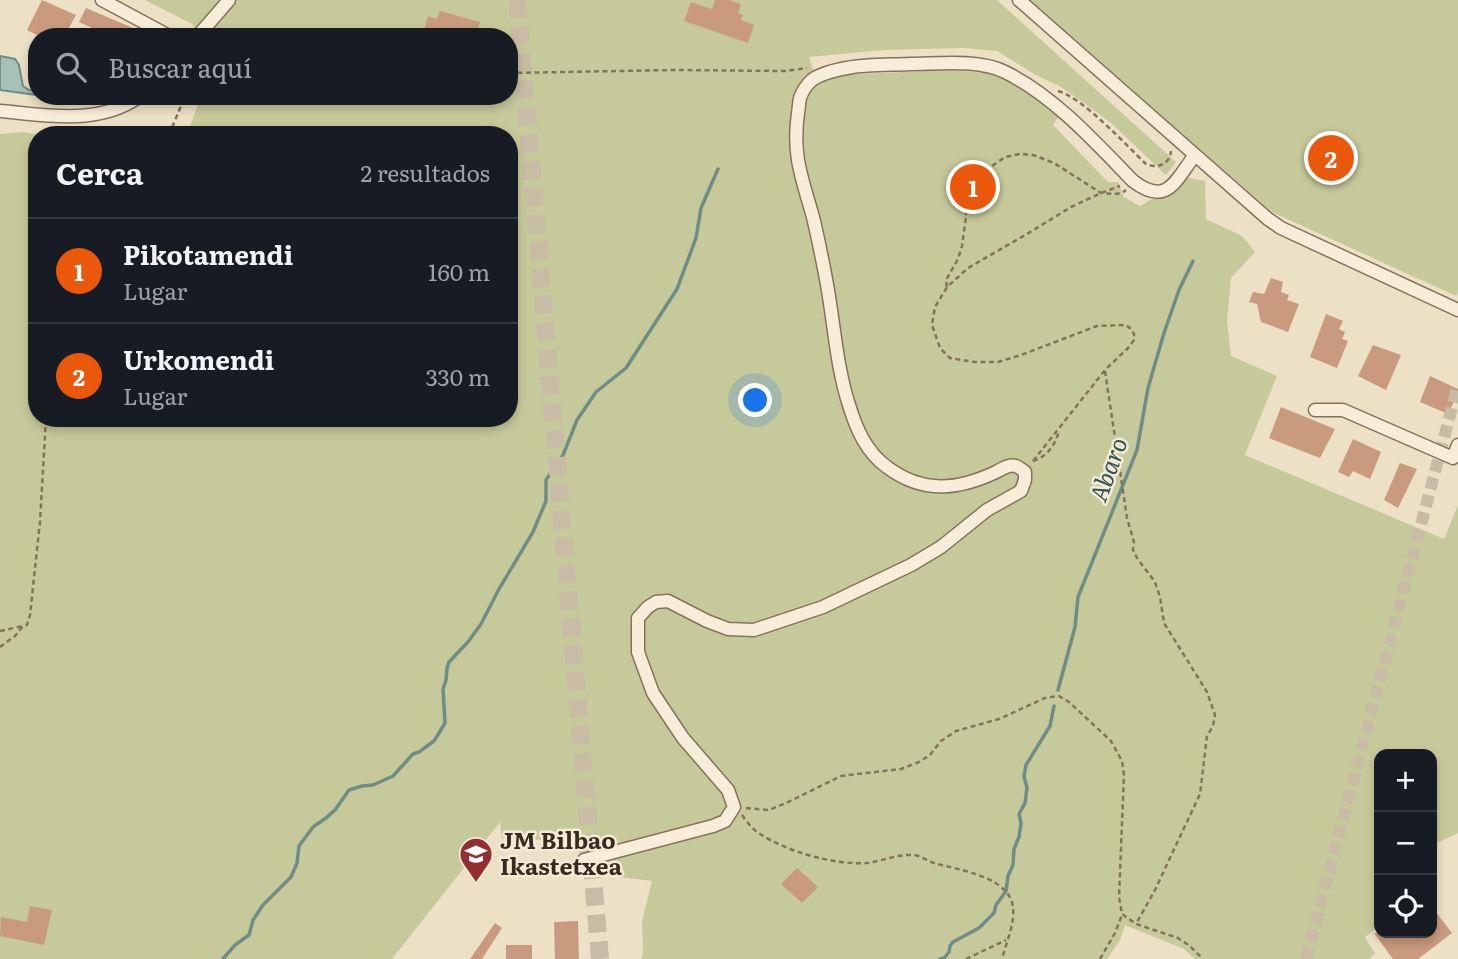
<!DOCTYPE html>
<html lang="es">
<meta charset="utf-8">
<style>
body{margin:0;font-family:Literata,serif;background:#20242c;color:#f1f3f6}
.controls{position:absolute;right:21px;bottom:21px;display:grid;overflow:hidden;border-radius:14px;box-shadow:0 4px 10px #0003}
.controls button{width:63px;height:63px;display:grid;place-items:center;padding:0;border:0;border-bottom:2px solid #363941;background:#171b24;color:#f1f3f6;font:35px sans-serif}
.you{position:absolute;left:756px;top:401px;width:24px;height:24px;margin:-18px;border:5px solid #fff;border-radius:50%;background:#1a73e8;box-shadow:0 0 0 10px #1a73e833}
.badge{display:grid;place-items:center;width:46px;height:46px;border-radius:50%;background:#ea580c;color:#fff;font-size:23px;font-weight:700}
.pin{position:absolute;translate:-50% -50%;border:4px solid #fff;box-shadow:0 2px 7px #0006}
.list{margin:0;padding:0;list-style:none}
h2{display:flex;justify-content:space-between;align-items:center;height:91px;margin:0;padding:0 28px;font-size:30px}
h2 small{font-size:23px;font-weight:400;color:#9ea1a6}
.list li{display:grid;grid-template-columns:46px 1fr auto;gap:21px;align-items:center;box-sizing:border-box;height:105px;padding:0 28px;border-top:2px solid #363941}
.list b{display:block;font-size:26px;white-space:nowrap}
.list p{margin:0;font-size:23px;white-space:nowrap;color:#9ea1a6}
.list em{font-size:23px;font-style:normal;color:#9ea1a6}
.icon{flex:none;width:38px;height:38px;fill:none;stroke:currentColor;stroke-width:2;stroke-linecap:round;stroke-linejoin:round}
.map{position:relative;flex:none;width:1458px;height:959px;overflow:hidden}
.search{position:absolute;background:#171b24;box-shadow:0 4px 10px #0003;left:28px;top:28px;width:490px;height:77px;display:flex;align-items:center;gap:18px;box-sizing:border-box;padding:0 24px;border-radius:28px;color:#9ea1a6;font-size:26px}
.panel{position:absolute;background:#171b24;box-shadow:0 4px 10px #0003;left:28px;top:126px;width:490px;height:301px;border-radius:28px}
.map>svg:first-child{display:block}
</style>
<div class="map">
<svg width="1458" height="959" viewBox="0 0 1458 959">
<rect width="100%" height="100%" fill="#ece0c5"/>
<!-- green -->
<g fill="#c6ca9a">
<polygon points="145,0 997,0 1176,162 1166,175 1111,123 1080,100 1061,87 1034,74 997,51 963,48 884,50 809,57 818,84 837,75 949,70 998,74 1018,84 1059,116 1053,125 1108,182 1118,182 1124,197 1140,206 1152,199 1166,198 1184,177 1205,181 1206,219 1242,236 1255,252 1231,278 1227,321 1231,356 1277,376 1245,455 1444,539 1458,505 1458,833 1437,843 1432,847 1432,754 1379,754 1379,927 1365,937 1375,954 1369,959 1195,959 1184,949 1125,925 1120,940 1107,959 641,959 643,952 642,921 652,881 593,874 572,841 502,838 500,822 392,959 0,959 0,134 24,132 38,135 37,418 509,418 509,135 187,135 201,96 509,96 509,37 201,37 192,24"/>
<polygon points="1030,0 1458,0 1458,292 1456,296 1272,212"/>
</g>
<!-- water -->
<polygon fill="#a7c0b8" stroke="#6e8e85" stroke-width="2" points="0,56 15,59 19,65 23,86 29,90 37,91 37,95 0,90"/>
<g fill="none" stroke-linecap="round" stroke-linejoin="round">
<!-- stream -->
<g stroke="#6e8e85" stroke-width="3.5">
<polyline points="1058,690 1075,627 1078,597 1137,450 1148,388 1164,333 1179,290 1193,261"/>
<polyline points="223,959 235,945 249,935 253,920 263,905 291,877 297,863 299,846 313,827 326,818 335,810 349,790 362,786 373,785 393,776 413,754 419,752 434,741 442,728 445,723 443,689 446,680 447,668 449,662 468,642 481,624 499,589 533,532 546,501 546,480 563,455 577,420 596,392 626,368 677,289 696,238 701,208 718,169"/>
<polyline points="940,959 944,958 949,952 950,946 953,942 979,928 994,913 996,905 1006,891 1008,876 1013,865 1014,849 1019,837 1021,823 1019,814 1025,803 1027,788 1024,776 1026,765 1050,726 1054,706"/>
</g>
</g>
<!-- building -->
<g fill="#c99a7d">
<polygon points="42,0 76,15 64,37 41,37 27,30"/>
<polygon points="715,0 729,0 741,4 738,13 743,15 741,20 754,25 748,43 684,21 691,2 712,9"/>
<polygon points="86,8 147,34 152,37 112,37 79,22"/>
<polygon points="440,11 480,22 476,37 433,37 435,33 424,30 428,16 437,19"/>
<polygon points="1271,278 1283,282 1281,292 1289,295 1287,300 1299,304 1288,332 1261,322 1257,304 1249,302 1253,292 1264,294"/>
<polygon points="1326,314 1343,321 1339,329 1345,332 1342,339 1348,341 1337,368 1310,357"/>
<polygon points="1373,345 1401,355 1386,390 1358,376"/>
<polygon points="1430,376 1458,389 1458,393 1448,414 1420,402"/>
<polygon points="1281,407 1335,429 1320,458 1269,438"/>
<polygon points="1353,439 1381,452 1370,479 1353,471 1349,477 1338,472"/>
<polygon points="1400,463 1417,469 1398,508 1384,500"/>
<polygon points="797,868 818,887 802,903 781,884"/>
<polygon points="30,906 52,910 44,945 0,936 1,917 27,922"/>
<polygon points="1432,907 1452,933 1418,959 1393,959 1374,933 1432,933"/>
<polygon points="578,921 579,959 555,959 554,922"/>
<polygon points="495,923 502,928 482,959 470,959"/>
<rect x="506" y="945" width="26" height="14"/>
</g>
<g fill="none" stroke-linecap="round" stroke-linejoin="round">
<!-- minor-tunnel -->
<polyline stroke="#c8bca4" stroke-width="12" stroke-dasharray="12 6" stroke-linecap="butt" points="1306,959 1458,385"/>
<!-- highway-tunnel -->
<polyline stroke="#c8bca4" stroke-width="18" stroke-dasharray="18 9" stroke-linecap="butt" points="517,0 600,959"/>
<defs>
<g id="minor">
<polyline points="102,0 171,37"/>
<polyline points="1019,0 1268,219 1281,228 1458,310"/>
<polyline points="197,37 229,0"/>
<path d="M0 111C47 115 99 126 140 96"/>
<polyline points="1315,410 1343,410 1453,458 1458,445"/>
<path d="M584 860 713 826 725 821 734 807 728 790 683 738 653 693 638 652V618L648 607 656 602 668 601 707 621 728 629 754 630 823 607 911 565 941 547 987 510 1021 491 1025 480V472C1022 470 1019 467 1016 466 1009 464 1002 469 996 472 958 490 923 494 887 467 866 452 856 428 849 405 836 365 834 321 826 279 822 258 818 238 813 217 802 178 792 155 798 113 799 108 799 102 800 98 802 92 807 84 812 80 820 74 836 70 847 68 867 64 889 65 910 64 938 64 979 59 1005 72 1054 96 1095 142 1133 181 1167 207 1175 181 1195 155"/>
</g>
</defs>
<!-- minor casing -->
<use href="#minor" stroke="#86725c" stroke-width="15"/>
<!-- path -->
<g stroke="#86725c" stroke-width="2.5" stroke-dasharray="5 3.5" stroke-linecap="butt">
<polyline points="509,73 674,70 785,71 807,68"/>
<path d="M1058 91C1082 97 1126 145 1146 164 1158 169 1170 164 1171 151"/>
<polyline points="169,135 185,96"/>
<polyline points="947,287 946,280 958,259 962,246 966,217 966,202 976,190 983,188 992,166 1005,157 1020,154 1033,155 1054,163 1101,193 1114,194 1122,193 1126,190"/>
<polyline points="1105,371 1127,518 1134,542 1133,550 1137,558 1155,582 1160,597 1164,623 1207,692 1215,715 1213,726 1207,736 1200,794 1155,890 1136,924"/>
<polyline points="1033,461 1105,370 1128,348 1134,340 1134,334 1131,329 1126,325 1097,326 1021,355 998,362 974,362 950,358 940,348 932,325 935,307 947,287 968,268 1027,234 1071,207 1101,193 1120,186"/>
<path d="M1033 461C1048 456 1055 445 1059 431"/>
<polyline points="0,631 23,626"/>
<polyline points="0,647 15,636 23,626 27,625 30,615 40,522 46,418"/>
<polyline points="746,808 769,810 786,803 841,776 901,769 919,762 930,755 941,741 956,731 999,719 1045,698 1059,696 1069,702 1111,741 1122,761 1124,775 1119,897 1122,914 1136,924 1178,938 1190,946 1203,959"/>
<path d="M742 815C747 822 753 830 760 834 788 852 834 865 867 863 882 861 898 854 914 855 921 856 927 861 934 863 958 870 1009 876 1013 907 1015 924 1006 943 1002 959"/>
<polyline points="966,959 1006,940"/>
<polyline points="1100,959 1115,933 1122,915"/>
</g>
<!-- minor -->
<use href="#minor" stroke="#f7edd8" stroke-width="12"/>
</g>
<!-- icons -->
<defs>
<symbol id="school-pin" viewBox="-11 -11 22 30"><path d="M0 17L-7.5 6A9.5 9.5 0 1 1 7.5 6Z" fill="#932f32" stroke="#f4ead5"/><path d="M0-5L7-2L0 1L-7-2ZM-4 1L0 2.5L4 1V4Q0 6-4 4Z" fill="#fff"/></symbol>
</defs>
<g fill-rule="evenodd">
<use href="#school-pin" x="457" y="835" width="38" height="52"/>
</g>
<g text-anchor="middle" stroke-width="5" stroke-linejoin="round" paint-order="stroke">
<!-- poi labels -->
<g font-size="23" font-weight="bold" fill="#372a1f" stroke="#f4ead5" text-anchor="start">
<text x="500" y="849">JM Bilbao<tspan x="500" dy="26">Ikastetxea</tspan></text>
</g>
<!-- water labels -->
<g font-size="24" font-style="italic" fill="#2f5653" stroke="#f4ead5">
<text transform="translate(1109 470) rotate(-70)" y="8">Abaro</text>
</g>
</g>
</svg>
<div class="controls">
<button>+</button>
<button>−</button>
<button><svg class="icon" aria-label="locate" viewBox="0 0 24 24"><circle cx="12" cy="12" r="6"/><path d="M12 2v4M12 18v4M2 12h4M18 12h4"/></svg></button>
</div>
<div class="you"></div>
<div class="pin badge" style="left:973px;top:187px">1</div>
<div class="pin badge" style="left:1331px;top:158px">2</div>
<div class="search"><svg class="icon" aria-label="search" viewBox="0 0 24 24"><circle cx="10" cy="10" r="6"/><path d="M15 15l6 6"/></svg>Buscar aquí</div>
<section class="panel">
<h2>Cerca<small>2 resultados</small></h2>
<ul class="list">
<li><span class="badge">1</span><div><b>Pikotamendi</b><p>Lugar</p></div><em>160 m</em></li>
<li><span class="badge">2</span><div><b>Urkomendi</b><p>Lugar</p></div><em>330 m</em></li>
</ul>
</section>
</div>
